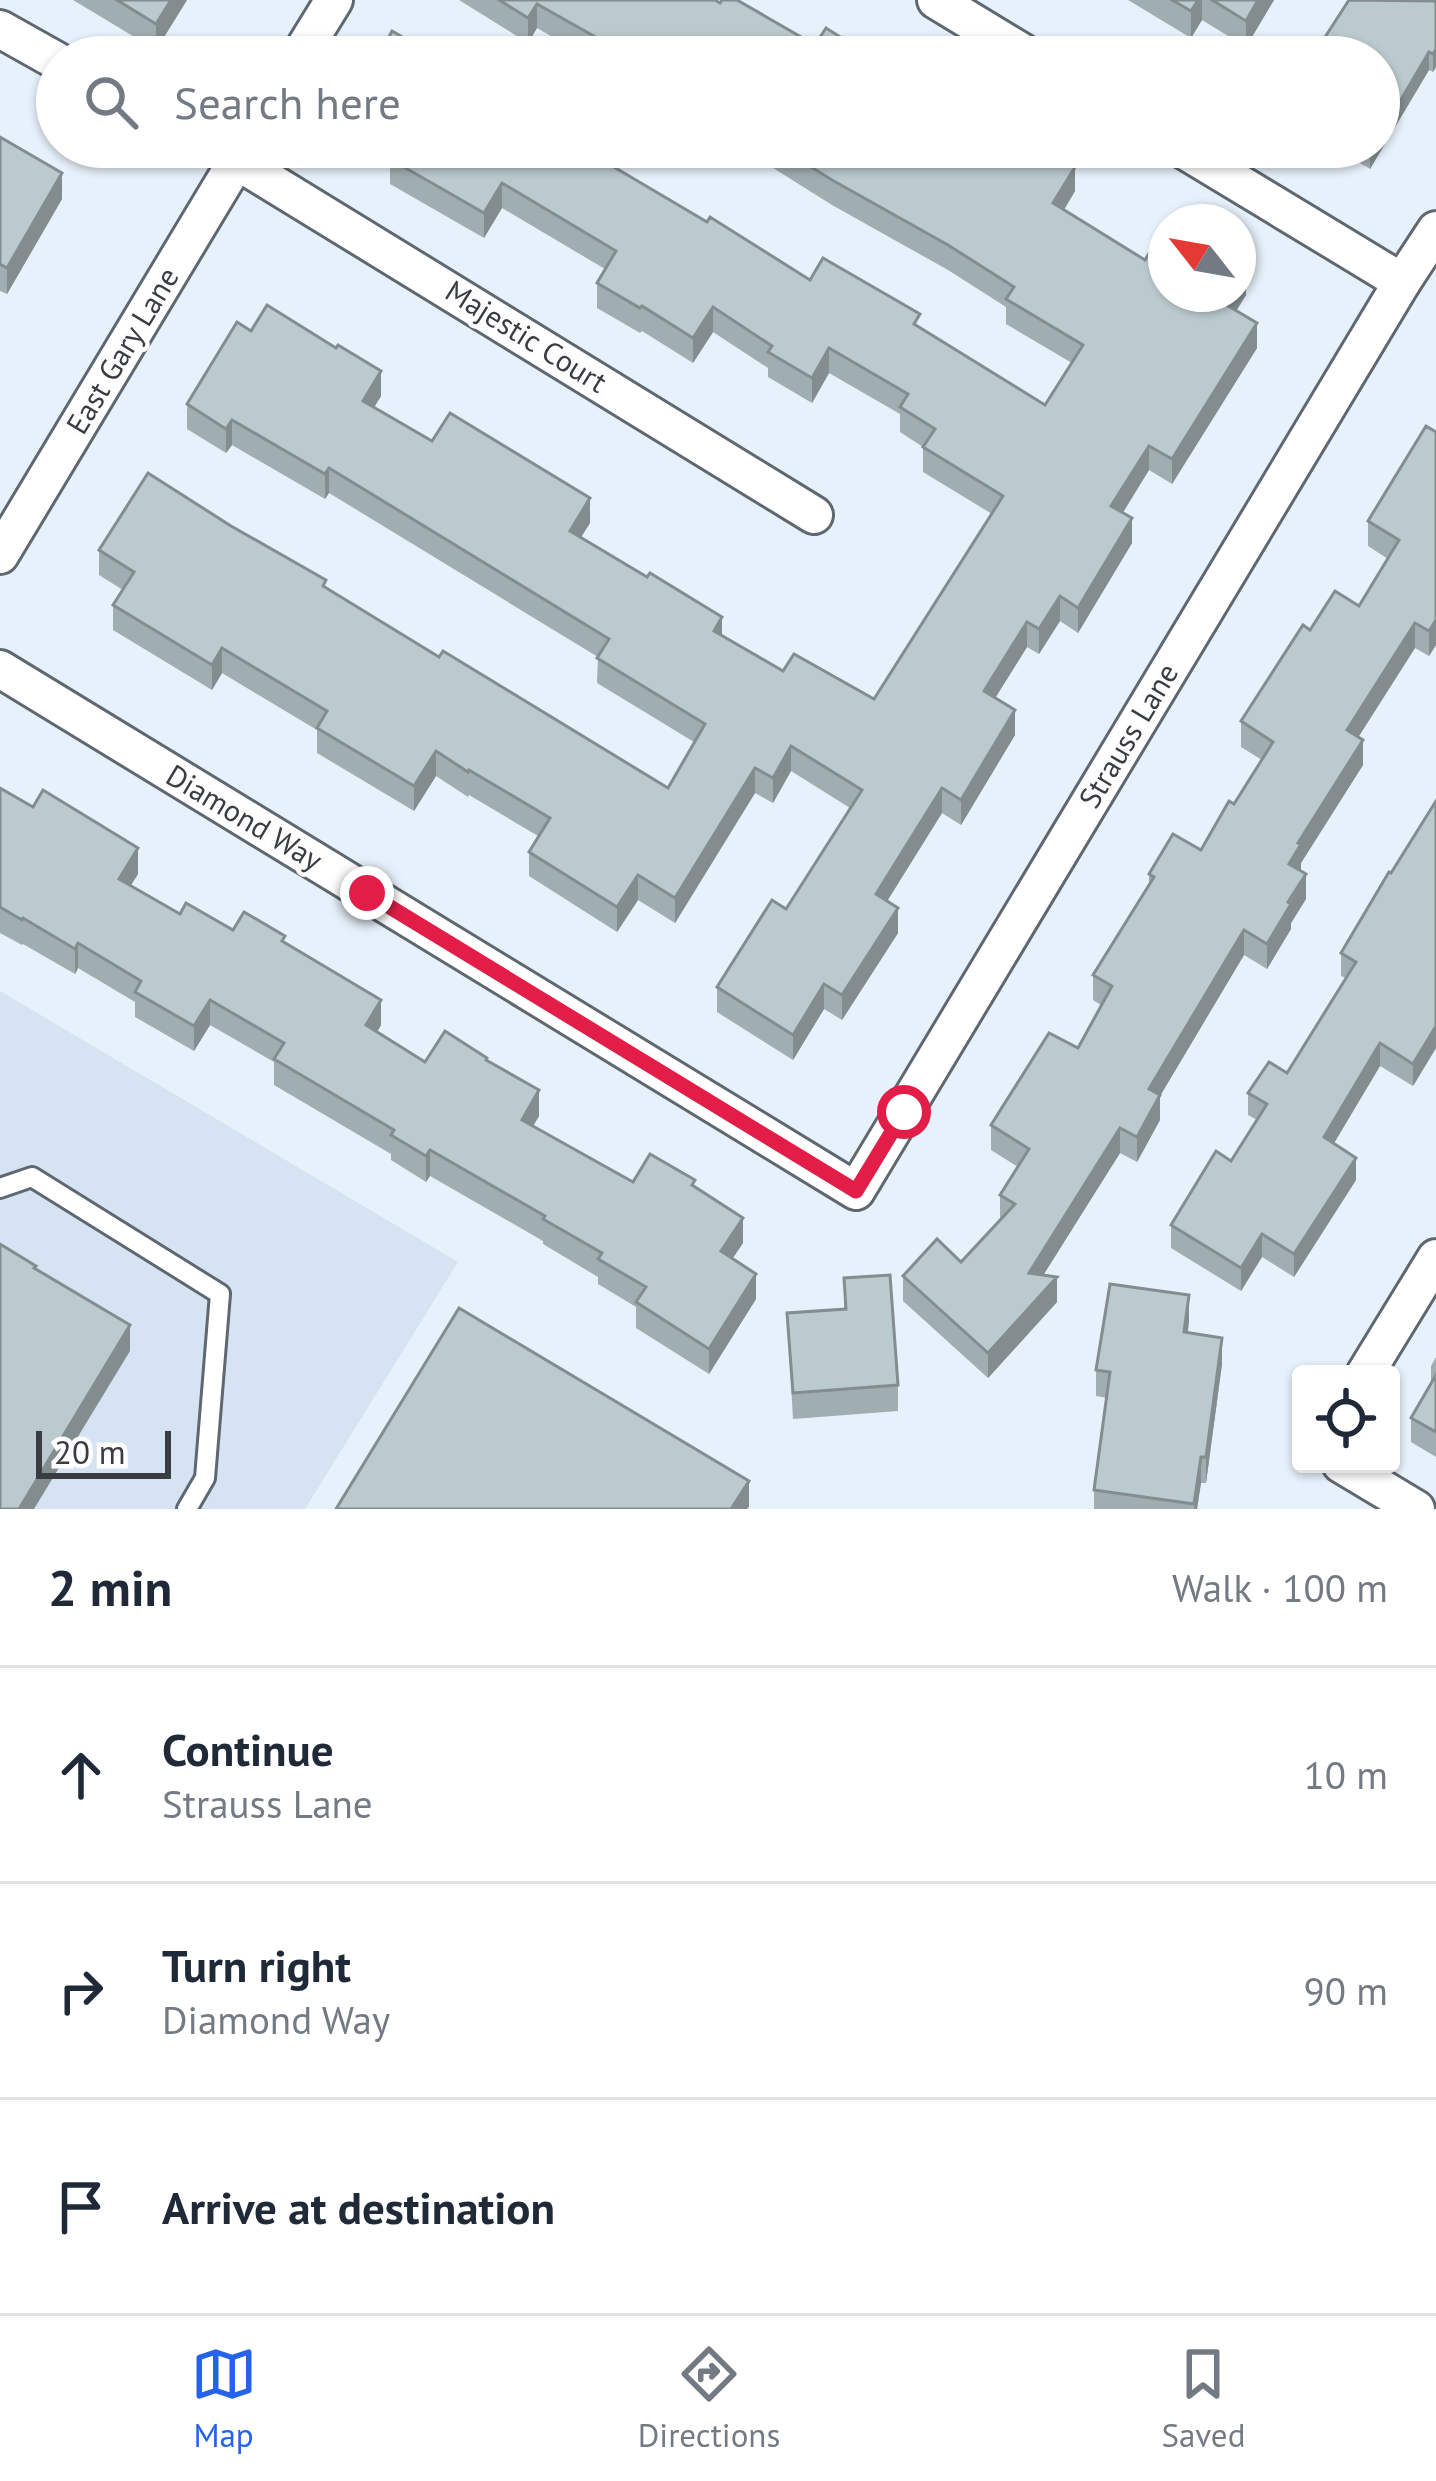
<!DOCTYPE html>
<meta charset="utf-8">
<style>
body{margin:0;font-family:"PT Sans",sans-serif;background:#f2f2f3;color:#1f2937}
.controls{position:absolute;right:36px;bottom:36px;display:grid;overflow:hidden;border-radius:12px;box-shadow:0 3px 9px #0004}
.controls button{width:108px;height:108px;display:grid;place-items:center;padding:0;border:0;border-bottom:3px solid #e0e1e3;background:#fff;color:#1f2937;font:60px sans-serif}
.compass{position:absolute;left:1148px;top:204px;width:108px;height:108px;border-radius:50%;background:#fff;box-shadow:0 3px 9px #0004;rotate:301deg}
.scale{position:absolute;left:36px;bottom:30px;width:135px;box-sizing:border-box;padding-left:12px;border:6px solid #393d41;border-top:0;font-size:33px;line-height:42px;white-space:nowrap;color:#393d41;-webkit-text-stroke:9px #fdfdfd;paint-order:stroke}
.stop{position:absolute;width:36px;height:36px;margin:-27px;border:9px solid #e11d48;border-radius:50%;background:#fff}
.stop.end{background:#e11d48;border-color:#fff;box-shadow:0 3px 12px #0008}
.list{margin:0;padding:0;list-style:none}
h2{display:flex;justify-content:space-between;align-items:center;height:156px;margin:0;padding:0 48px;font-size:51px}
h2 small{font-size:39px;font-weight:400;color:#747a83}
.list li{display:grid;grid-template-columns:78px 1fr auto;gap:36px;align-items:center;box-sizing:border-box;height:216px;padding:0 48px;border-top:3px solid #e0e1e3}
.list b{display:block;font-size:45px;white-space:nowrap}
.list p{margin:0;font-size:39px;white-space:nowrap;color:#747a83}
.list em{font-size:39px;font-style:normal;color:#747a83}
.icon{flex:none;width:66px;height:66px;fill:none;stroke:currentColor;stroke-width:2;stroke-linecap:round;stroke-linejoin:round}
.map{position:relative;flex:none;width:1436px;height:1509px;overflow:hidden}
.search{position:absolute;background:#fff;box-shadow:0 3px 9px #0004;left:36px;right:36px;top:36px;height:132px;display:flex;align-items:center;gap:30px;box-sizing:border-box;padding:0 42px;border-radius:66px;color:#747a83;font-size:45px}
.sheet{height:804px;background:#fff}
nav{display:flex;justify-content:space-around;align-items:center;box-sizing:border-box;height:168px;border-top:3px solid #e0e1e3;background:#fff;font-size:33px;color:#747a83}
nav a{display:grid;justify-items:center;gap:6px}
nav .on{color:#2563eb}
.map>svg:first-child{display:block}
</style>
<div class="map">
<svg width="1436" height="1509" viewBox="0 0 1436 1509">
<rect width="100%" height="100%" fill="#e7f1fb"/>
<!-- built -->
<polygon fill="#d5e3f3" points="0,991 458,1262 305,1509 0,1509"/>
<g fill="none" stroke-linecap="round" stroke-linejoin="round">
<defs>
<polyline id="lane" points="0,1188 32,1177 220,1294 205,1478 187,1509"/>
<g id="street">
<polyline points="936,0 1030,57"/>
<polyline points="0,29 57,61"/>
<polyline points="299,57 334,0"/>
<polyline points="214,147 814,515"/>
<polyline points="1179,147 1402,282"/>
<polyline points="0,555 245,147"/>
<polyline points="0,669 856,1191 1402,282 1436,230"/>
<polyline points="1365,1374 1436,1258"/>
<polyline points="1341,1464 1416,1509"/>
</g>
</defs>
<!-- lane casing -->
<use href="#lane" stroke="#5f6770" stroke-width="24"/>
<!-- street casing -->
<use href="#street" stroke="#5f6770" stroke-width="42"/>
<!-- lane -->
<use href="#lane" stroke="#fff" stroke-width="18"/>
<!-- street -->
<use href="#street" stroke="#fff" stroke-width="36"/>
</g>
<!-- wall -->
<g fill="#a1aeb1">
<polygon points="73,0 187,0 156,50"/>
<polygon points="459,0 715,0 815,45 861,57 587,57 537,28 528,43"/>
<polygon points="1128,0 1274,0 1246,47 1202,20 1191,38"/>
<polygon points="1436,0 1436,67 1433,72 1429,70 1370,169 1333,147 1379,147 1304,57"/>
<polygon points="0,137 62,199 7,294 0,291"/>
<polygon points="745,147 959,147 1075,191 1064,210 1145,260 1246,295 1236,311 1257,348 1172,484 1149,470 1123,513 1132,543 1078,633 1060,621 1039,654 1027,647 995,698 1015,735 961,825 942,813 887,901 898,933 842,1020 824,1009 793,1060 717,1012 717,987 786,909 850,808 791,771 773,803 755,793 675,923 638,900 617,932 529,876 529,852 538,836 469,795 468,797 436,776 414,811 317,753 317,730 222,673 212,690 113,630 113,605 123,590 99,575 99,550 326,588 439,657 668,788 694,742 597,683 598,657 329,493 325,499 232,445 226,453 187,429 187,404 251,331 381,396 374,407 432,441 590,523 581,537 722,636 783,671 874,699 992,514 923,472 923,447 900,432 900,414 829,373 812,403 768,377 768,368 713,332 693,363 642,331 640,333 597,308 597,283 605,269 502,208 484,238 390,184 390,159 707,222 810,280 920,327 1045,405 1072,363 1006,324 1006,307 948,270 832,205 759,159 759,155"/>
<polygon points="1436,432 1436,645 1429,656 1415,648 1358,737 1363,765 1301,863 1300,870 1306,899 1291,923 1291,929 1267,969 1244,955 1160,1096 1160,1120 1137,1162 1120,1153 1043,1275 1057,1302 988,1378 903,1301 903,1276 961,1262 1000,1219 1000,1195 1018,1167 991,1150 991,1125 1078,1048 1101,1005 1093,1000 1093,975 1149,884 1149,874 1201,850 1234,804 1262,760 1241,747 1241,721 1310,630 1359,606 1388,559 1368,546 1368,521"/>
<polygon points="0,788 138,874 131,885 180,914 233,930 285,943 381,1025 377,1032 425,1062 487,1061 539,1116 533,1126 633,1182 695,1187 743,1243 732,1258 756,1299 709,1374 636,1328 636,1307 598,1284 598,1277 543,1244 543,1241 430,1176 426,1182 391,1160 391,1154 274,1085 274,1062 210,1025 194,1051 135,1017 135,1002 78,968 75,974 23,944 22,945 0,933"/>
<polygon points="1436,801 1436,1048 1413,1086 1380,1066 1334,1143 1356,1180 1294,1277 1262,1257 1241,1291 1171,1248 1171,1225 1231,1161 1257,1120 1248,1115 1248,1093 1287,1073 1346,978 1341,976 1341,953"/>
<polygon points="844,1278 898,1385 898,1411 793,1419 787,1313 844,1309"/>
<polygon points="1189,1321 1188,1333 1222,1364 1206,1483 1201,1483 1197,1509 1094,1509 1094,1490 1107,1398 1096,1396 1096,1370"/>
<polygon points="1436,1357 1436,1457 1411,1442 1411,1418 1431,1384 1431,1366"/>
</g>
<!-- shaded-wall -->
<g fill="#838d90">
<polygon points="171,0 187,0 156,50 156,24"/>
<polygon points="1198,0 1202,0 1202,20 1191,38 1191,11"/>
<polygon points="1258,0 1274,0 1246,47 1246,21"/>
<polygon points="537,4 537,28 528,43 528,18"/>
<polygon points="1436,49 1436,67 1433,72 1433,54"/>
<polygon points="1429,52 1429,70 1370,169 1370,151 1373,147 1379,147 1379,137"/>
<polygon points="1075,167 1075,191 1053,228 1053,203"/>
<polygon points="62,173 62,199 7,294 7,268"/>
<polygon points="502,183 502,208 484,238 484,213"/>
<polygon points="1246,270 1246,295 1225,329 1225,304 1231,294 1238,294 1238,283"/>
<polygon points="713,307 713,332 693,363 693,338"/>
<polygon points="1257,323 1257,348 1172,484 1172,459"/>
<polygon points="829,348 829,373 812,403 812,378"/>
<polygon points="381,371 381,396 363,426 363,401"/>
<polygon points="232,420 232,445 226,453 226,429"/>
<polygon points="1149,446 1149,470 1111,531 1111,506"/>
<polygon points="329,468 329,493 325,499 325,474"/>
<polygon points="590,498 590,523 570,555 570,531"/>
<polygon points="1132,518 1132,543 1078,633 1078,608"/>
<polygon points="1060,596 1060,621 1039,654 1039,629"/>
<polygon points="722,617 722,642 714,631"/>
<polygon points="1436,620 1436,645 1429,656 1429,631"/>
<polygon points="1027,622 1027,647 984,716 984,691"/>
<polygon points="1415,623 1415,648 1347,755 1347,730"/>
<polygon points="222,648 222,673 212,690 212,665"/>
<polygon points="1015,710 1015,735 961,825 961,800"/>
<polygon points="1363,740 1363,765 1301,863 1301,869 1289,889 1289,864 1298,843"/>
<polygon points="791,746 791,771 773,803 773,778"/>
<polygon points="436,751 436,776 414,811 414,786"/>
<polygon points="755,768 755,793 675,923 675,898"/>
<polygon points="942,788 942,813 876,919 876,894"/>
<polygon points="138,848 138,874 119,904 119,879"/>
<polygon points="1306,874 1306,899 1291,923 1291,929 1267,969 1267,944"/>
<polygon points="638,875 638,900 617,932 617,907"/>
<polygon points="898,908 898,933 842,1020 842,995"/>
<polygon points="1244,930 1244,955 1160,1096 1160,1120 1137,1162 1137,1137 1149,1089"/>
<polygon points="78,943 78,968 75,974 75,949"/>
<polygon points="824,984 824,1009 793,1060 793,1035"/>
<polygon points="210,1000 210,1025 194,1051 194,1026"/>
<polygon points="381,1000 381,1025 366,1051 366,1025"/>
<polygon points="1436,1026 1436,1048 1413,1086 1413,1064"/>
<polygon points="1380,1043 1380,1066 1324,1160 1324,1137"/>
<polygon points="539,1090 539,1116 522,1145 522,1120"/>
<polygon points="1120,1128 1120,1153 1029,1298 1029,1273"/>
<polygon points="430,1150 430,1176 426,1182 426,1156"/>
<polygon points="1356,1158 1356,1180 1294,1277 1294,1254"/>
<polygon points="743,1218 743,1243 721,1276 721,1251"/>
<polygon points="1262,1234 1262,1257 1241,1291 1241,1268"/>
<polygon points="756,1274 756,1299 709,1374 709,1349"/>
<polygon points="1057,1277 1057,1302 988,1378 988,1353"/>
<polygon points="1189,1295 1189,1321 1184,1358 1184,1332"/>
<polygon points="130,1325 130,1351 34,1509 19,1509"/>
<polygon points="1222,1338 1222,1364 1206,1483 1206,1457"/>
<polygon points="1201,1457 1201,1483 1197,1509 1194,1509"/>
<polygon points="749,1481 749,1507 747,1509 731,1509"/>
</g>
<!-- building -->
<g fill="#bbcace" stroke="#838d90" stroke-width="3">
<polygon points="117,0 171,0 156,24"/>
<polygon points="499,0 715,0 720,3 722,0 737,0 815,45 826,28 861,50 857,57 631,57 537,4 528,18"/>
<polygon points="1172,0 1198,0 1191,11"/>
<polygon points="1212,0 1258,0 1246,21"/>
<polygon points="1349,0 1436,1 1436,49 1433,54 1429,52 1379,137 1379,57 1304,57 1310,47 1316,51"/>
<polygon points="392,31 437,57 378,57"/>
<polygon points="0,137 62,173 7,268 0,264"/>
<polygon points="397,147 580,147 707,222 710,217 810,280 823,258 920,314 914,324 1045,405 1083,345 1006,299 1014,287 948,245 832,180 779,147 959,147 962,149 963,147 1029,147 1033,150 1035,147 1044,147 1075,167 1053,203 1145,260 1166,226 1166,294 1231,294 1225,304 1257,323 1172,459 1149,446 1111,506 1132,518 1078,608 1060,596 1039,629 1027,622 984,691 1015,710 961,800 942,788 876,894 898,908 842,995 824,984 793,1035 717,987 772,900 786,909 862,790 791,746 773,778 755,768 675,898 638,875 617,907 529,852 550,818 469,770 468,772 436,751 414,786 317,728 327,711 222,648 212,665 113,605 134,572 99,550 148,473 231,526 326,580 323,586 439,657 443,651 668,788 705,724 597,658 609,639 329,468 325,474 232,420 226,429 187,404 237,322 251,331 267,305 336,348 338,345 381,371 363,401 432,441 450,413 590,498 570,531 647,577 650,573 722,617 714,631 783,671 794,654 874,699 1003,496 923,447 935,429 900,407 908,394 829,348 812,378 768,352 772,346 713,307 693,338 642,306 640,308 597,283 616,251 502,183 484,213 390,159"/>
<polygon points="1238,265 1246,270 1238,283"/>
<polygon points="1426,426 1436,432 1436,620 1429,631 1415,623 1347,730 1363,740 1298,843 1301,844 1289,864 1306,874 1288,902 1291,904 1267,944 1244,930 1149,1089 1160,1095 1137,1137 1120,1128 1029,1273 1057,1277 988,1353 903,1276 937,1239 961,1262 1015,1204 1000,1195 1029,1149 991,1125 1049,1033 1078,1048 1112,986 1093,975 1154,877 1149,874 1173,834 1201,850 1229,801 1234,804 1273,742 1241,721 1303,625 1310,630 1335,591 1359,606 1399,540 1368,521"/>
<polygon points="0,788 33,807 43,790 138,848 119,879 180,914 186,903 233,930 244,912 285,936 282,941 381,1000 366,1025 425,1062 445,1031 487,1058 486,1060 539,1090 522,1120 633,1182 650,1154 695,1180 692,1185 743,1218 721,1251 756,1274 709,1349 636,1302 646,1287 598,1259 602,1253 543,1219 545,1216 430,1150 426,1156 391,1135 394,1130 274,1059 284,1043 210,1000 194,1026 135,992 141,981 78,943 75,949 23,918 22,920 0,907"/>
<polygon points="1436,801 1436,1026 1413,1064 1380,1043 1324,1137 1356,1158 1294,1254 1262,1234 1241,1268 1171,1225 1216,1151 1231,1161 1267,1104 1248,1093 1269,1062 1287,1073 1356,962 1341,953 1389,872 1391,873"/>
<polygon points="0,1244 36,1266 34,1268 130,1325 19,1509 0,1509"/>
<polygon points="890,1275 898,1385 793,1393 787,1313 846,1309 844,1278"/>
<polygon points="1110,1284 1189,1295 1184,1332 1222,1338 1206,1457 1201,1457 1194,1504 1094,1490 1110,1372 1096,1370"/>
<polygon points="459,1308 749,1481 731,1509 336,1509"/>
<polygon points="1436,1375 1436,1432 1411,1418"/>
</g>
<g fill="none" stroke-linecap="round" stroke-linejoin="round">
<!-- route -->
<polyline stroke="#e11d48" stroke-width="15" points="367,893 856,1191 904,1112"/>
</g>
<g text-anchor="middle" stroke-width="9" stroke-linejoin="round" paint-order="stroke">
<!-- street labels -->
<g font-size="30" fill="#393d41" stroke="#fdfdfd">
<text transform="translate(526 337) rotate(32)" y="10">Majestic Court</text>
<text transform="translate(123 351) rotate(-59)" y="10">East Gary Lane</text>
<text transform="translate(1129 736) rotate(-59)" y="10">Strauss Lane</text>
<text transform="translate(244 818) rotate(31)" y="10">Diamond Way</text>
</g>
</g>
</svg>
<div class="controls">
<button><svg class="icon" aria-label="locate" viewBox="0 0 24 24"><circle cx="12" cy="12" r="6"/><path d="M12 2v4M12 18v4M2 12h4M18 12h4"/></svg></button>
</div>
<svg class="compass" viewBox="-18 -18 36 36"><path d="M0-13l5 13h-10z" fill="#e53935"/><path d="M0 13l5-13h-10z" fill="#747a83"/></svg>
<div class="scale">20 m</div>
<div class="stop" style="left:904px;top:1112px"></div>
<div class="stop end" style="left:367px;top:893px"></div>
<div class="search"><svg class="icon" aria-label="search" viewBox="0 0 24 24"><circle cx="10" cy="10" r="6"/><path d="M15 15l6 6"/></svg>Search here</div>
</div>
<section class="sheet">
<h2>2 min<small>Walk · 100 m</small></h2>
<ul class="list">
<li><svg class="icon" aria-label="ahead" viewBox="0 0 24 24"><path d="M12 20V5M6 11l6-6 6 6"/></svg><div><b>Continue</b><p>Strauss Lane</p></div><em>10 m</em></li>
<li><svg class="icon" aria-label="right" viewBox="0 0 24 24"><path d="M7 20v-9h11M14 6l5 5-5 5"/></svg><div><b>Turn right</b><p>Diamond Way</p></div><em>90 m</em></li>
<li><svg class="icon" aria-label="arrive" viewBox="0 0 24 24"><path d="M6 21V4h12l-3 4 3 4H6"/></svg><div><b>Arrive at destination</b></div></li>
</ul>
</section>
<nav>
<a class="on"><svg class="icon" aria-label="map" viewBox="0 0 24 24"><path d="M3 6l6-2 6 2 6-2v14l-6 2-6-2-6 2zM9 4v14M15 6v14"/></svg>Map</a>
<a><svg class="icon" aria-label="directions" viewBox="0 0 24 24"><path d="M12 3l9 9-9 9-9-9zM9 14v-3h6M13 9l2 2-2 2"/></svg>Directions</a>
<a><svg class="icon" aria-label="saved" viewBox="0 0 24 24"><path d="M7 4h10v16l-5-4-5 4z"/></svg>Saved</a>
</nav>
